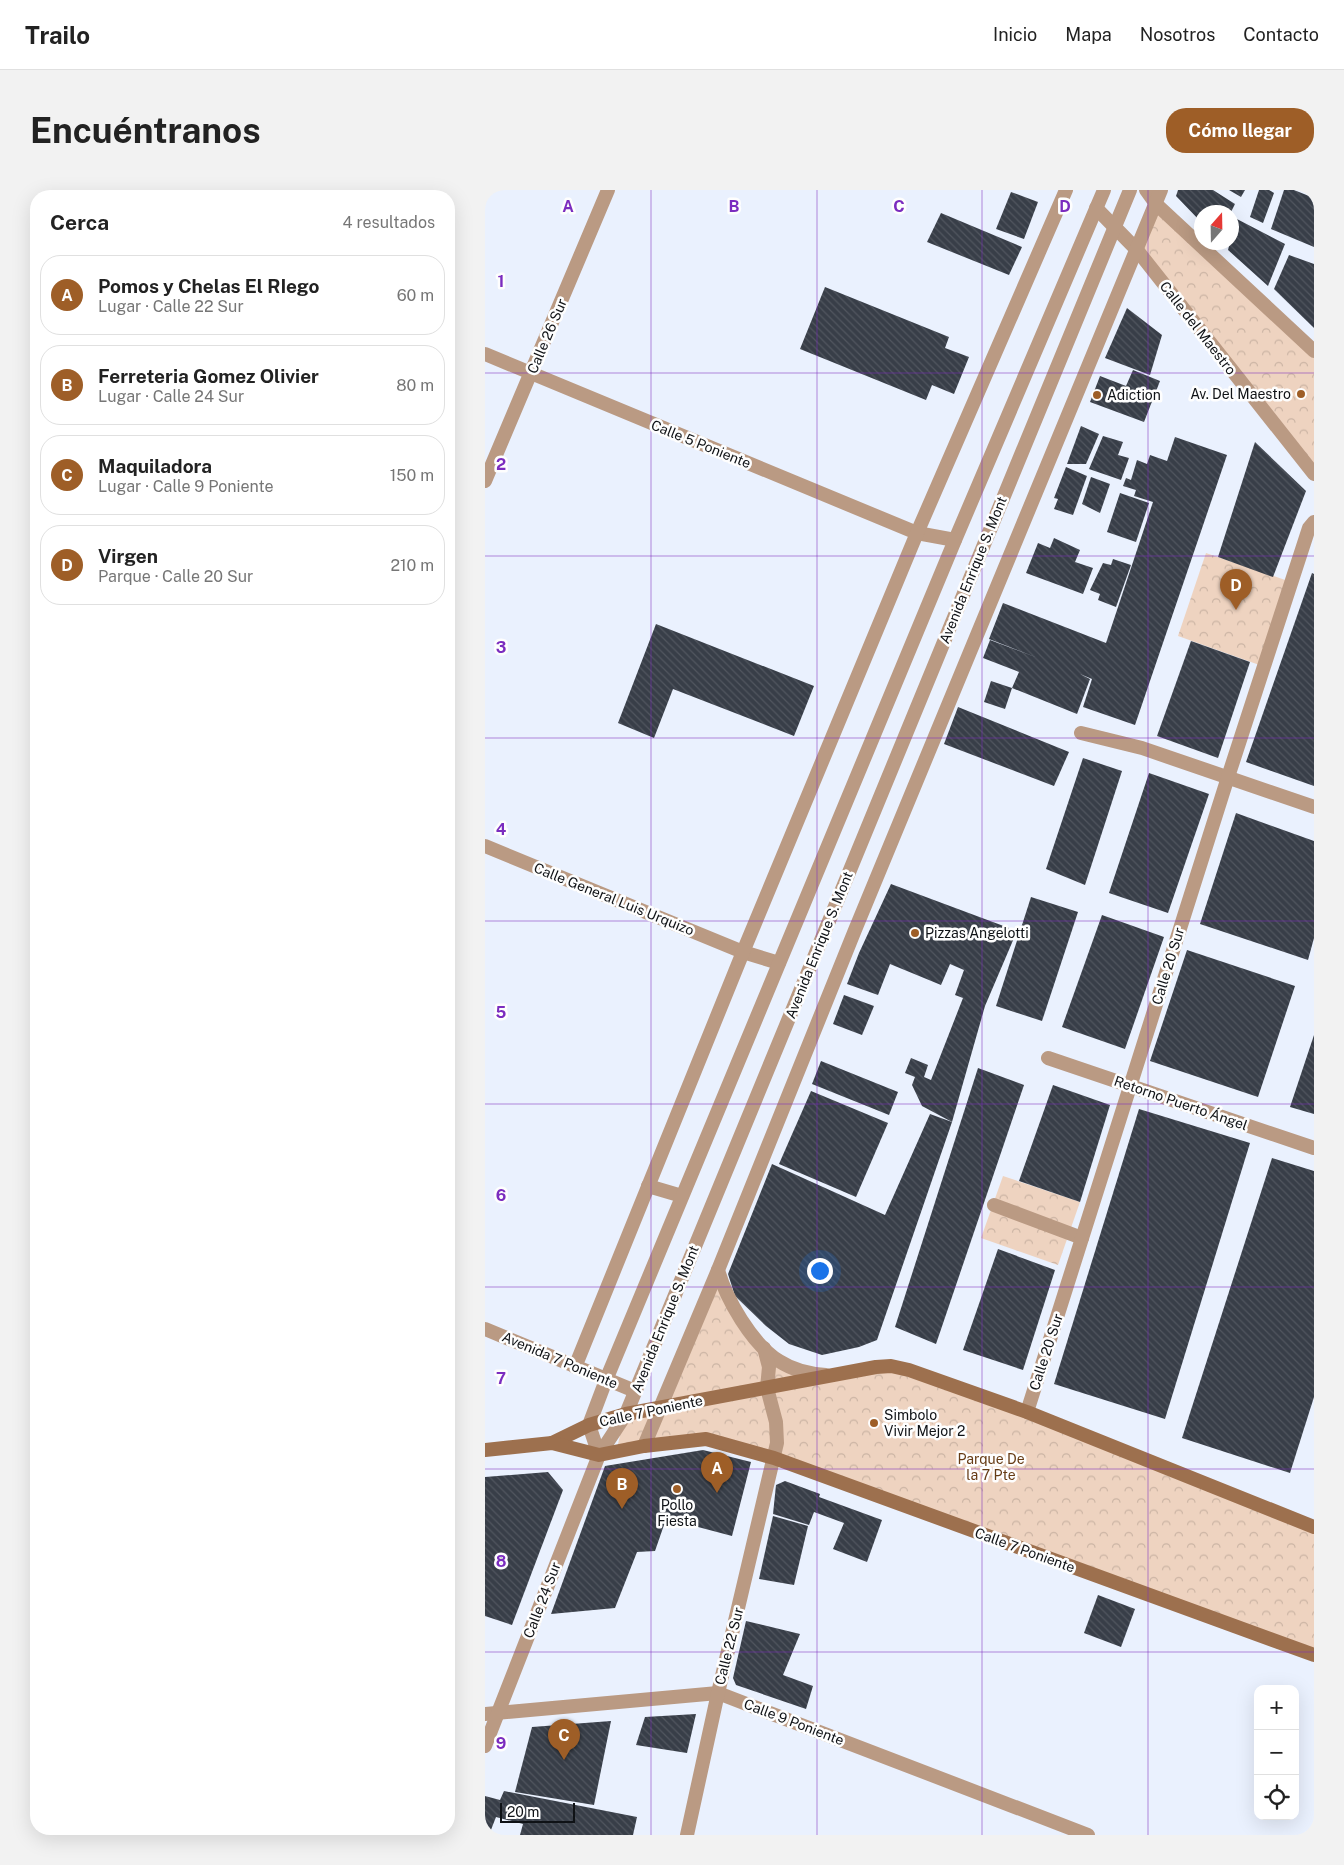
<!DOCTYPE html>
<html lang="es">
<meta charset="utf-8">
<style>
body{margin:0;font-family:"Public Sans",sans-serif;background:#f2f2f2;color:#222}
.controls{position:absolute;right:15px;bottom:15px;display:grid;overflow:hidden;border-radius:10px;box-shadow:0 5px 20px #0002}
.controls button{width:45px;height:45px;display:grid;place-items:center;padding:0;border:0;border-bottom:1px solid #e0e0e0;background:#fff;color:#222;font:25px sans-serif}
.compass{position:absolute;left:709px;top:15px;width:45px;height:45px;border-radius:50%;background:#fff;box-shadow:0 5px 20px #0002;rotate:20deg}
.scale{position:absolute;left:15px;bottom:12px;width:75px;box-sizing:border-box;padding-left:5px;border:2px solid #0f1216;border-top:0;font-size:14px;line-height:18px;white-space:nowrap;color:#0f1216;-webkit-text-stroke:4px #fefefe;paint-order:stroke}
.you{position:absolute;left:334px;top:1080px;width:18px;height:18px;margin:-12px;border:4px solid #fff;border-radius:50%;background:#1a73e8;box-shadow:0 0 0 8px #1a73e833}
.badge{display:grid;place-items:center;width:32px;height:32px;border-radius:50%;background:#9e5e27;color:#fff;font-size:16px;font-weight:700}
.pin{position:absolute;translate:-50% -41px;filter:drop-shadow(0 1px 2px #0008)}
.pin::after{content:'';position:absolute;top:26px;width:18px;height:15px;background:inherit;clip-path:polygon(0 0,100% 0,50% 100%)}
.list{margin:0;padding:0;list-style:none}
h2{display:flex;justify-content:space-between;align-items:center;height:65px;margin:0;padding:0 20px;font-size:21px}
h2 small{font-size:16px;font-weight:400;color:#767676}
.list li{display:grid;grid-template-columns:32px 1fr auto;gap:15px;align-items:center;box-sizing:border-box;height:80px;margin:0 10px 10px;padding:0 10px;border:1px solid #e0e0e0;border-radius:20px}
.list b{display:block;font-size:19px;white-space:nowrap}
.list p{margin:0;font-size:16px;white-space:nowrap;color:#767676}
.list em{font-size:16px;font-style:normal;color:#767676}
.icon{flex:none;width:28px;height:28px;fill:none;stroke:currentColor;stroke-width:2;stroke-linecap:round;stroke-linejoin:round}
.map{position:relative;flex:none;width:829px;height:1645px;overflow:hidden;border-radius:20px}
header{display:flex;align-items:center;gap:30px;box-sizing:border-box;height:70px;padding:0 25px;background:#fff;border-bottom:1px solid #e0e0e0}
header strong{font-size:24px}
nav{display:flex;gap:28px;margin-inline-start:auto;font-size:18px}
.intro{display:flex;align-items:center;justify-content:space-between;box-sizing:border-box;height:120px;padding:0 30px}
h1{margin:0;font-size:35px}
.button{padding:12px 22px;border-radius:20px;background:#9e5e27;color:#fff;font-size:18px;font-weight:700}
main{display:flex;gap:30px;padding:0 30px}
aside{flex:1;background:#fff;border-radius:20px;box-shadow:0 5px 20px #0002}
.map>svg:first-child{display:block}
</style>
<header>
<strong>Trailo</strong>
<nav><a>Inicio</a><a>Mapa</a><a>Nosotros</a><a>Contacto</a></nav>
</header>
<div class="intro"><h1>Encuéntranos</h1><a class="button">Cómo llegar</a></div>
<main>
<aside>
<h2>Cerca<small>4 resultados</small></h2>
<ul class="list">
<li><span class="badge">A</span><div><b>Pomos y Chelas El RIego</b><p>Lugar · Calle 22 Sur</p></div><em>60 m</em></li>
<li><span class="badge">B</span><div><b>Ferreteria Gomez Olivier</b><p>Lugar · Calle 24 Sur</p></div><em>80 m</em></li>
<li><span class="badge">C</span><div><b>Maquiladora</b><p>Lugar · Calle 9 Poniente</p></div><em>150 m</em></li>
<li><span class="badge">D</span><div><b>Virgen</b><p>Parque · Calle 20 Sur</p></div><em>210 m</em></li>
</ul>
</aside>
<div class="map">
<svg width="829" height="1645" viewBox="0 0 829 1645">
<defs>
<pattern id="park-crowns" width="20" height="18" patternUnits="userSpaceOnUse" patternTransform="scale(1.25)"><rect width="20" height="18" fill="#eed3c0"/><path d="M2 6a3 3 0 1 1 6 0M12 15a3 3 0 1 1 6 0" fill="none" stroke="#cbb4a4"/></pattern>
<pattern id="building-back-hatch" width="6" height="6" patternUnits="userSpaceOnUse" patternTransform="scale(1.25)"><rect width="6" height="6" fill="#383e48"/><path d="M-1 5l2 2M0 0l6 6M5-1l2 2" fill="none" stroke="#51565f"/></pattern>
</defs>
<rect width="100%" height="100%" fill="#eaf1fe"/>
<!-- park -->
<g fill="url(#park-crowns)">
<polygon points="671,14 829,161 829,284 652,60"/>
<polygon points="721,363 809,393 780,477 693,446"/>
<polygon points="518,986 595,1012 573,1075 496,1048"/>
<polygon points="233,1080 279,1158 331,1184 406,1176 829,1337 829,1462 220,1248 132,1258 139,1229 174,1218"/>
</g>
<!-- building -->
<g fill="url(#building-back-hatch)">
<polygon points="693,0 728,0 750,14 746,22 716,22 716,32 691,6"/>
<polygon points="744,0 760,0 756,7"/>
<polygon points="774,0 784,0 789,3 778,33 765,27"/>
<polygon points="799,0 809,0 829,8 829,57 786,39"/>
<polygon points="526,2 553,12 539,49 511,39"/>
<polygon points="456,23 537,57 524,85 442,52"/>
<polygon points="750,28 800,54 783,96 743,60 745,52 746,52"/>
<polygon points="804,65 829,74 829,138 789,99"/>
<polygon points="340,97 464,147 460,158 484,167 469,204 447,195 441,210 315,159"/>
<polygon points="642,118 677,145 665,185 620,168"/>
<polygon points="648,180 675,191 659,232 605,212 615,186 641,196"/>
<polygon points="596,236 614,244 601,274 582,274"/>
<polygon points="618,246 638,252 633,265 644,268 636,290 604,279"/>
<polygon points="690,247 742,265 650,535 598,517 607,489 595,484 605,489 592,524 527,498 534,482 498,468 505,450 553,468 504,449 518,413 621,453 668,312 649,306 651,300 638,296 641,288 646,290 652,270 662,274 665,265 682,271"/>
<polygon points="770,252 821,301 788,387 733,367"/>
<polygon points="581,277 602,286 588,325 569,319 573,309 569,308"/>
<polygon points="606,287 625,294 615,323 597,314"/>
<polygon points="635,303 664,313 651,352 622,342"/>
<polygon points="569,348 595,360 590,372 608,378 598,404 541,383 553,353 565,358"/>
<polygon points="628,369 646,375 631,417 613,410 615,404 605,400 618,373 626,375"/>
<polygon points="827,383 829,384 829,596 761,572"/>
<polygon points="171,434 329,496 309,546 188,499 169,548 133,533"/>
<polygon points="706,451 765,472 733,568 672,546"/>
<polygon points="506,491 527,498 520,519 499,512"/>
<polygon points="473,517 584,562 569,596 459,554"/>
<polygon points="598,568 637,581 600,695 561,679"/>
<polygon points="664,583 724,604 683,723 624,703"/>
<polygon points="751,623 829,651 829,748 823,770 715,734"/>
<polygon points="406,694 532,741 500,816 467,932 437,916 427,895 430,887 420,883 426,868 443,875 439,887 446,890 478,808 470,805 479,780 465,774 456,795 405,774 393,805 362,794 374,763"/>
<polygon points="546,707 593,722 557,831 511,816"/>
<polygon points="617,725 679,747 640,859 577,837"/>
<polygon points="702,760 810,796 773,907 665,871"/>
<polygon points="359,805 389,816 377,845 348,834"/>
<polygon points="829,845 829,924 805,917"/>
<polygon points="336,871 413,902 404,925 327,894"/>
<polygon points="493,878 539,895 451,1154 410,1137"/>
<polygon points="568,895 625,915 595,1012 534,991"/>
<polygon points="326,901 403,933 371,1007 294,974"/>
<polygon points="654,919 765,953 680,1229 569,1194"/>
<polygon points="445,924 467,932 392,1150 374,1157 337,1165 304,1154 281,1136 250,1106 243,1084 287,974 400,1025"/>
<polygon points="787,968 829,981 829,1207 805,1283 697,1248"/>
<polygon points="513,1059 570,1080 538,1180 478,1160"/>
<polygon points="218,1260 266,1272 247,1346 198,1333 179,1335 170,1361 152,1362 130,1418 66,1424 120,1276"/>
<polygon points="63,1282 78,1300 27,1435 0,1426 0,1287"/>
<polygon points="300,1291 335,1304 334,1307 397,1330 382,1372 348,1359 359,1333 329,1322 324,1335 288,1324 291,1295"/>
<polygon points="288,1326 323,1336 309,1395 274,1389"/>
<polygon points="613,1405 650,1419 636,1457 599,1443"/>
<polygon points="261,1431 315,1444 298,1485 328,1496 321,1519 251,1495 248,1488"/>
<polygon points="211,1524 202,1563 151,1555 160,1527"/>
<polygon points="126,1531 109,1615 30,1602 47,1537"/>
<polygon points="19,1601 152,1627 148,1645 35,1645 38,1634 11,1627 4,1645 0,1645 0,1606 15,1610"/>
</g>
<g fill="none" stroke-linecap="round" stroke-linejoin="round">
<!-- minor -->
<g stroke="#ba9a83" stroke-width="14">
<polyline points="661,0 671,14 829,161"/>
<polyline points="611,18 652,60 829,284"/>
<polyline points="0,164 432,343 470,350"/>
<polyline points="0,291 123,0"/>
<polyline points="596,543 657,558 829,617"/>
<polyline points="0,656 258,762 294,773"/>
<polyline points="563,868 829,958"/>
<polyline points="163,996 197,1006"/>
<polyline points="509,1015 597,1048"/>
<path d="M233 1080C241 1109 267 1154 294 1171 308 1180 324 1184 341 1185"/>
<polyline points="0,1139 150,1201"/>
<polyline points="90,1177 258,762 432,343 581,0"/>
<polyline points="542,1222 743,587 824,338 829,332"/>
<polyline points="159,1256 233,1080 370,740 676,0"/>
<polyline points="114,1265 104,1235 121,1190 470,350 619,0"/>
<polyline points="0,1524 233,1503 603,1645"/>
<polyline points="0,1556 114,1265 141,1224 645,0"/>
<polyline points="202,1645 233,1503 292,1253 291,1232 282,1198 284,1177 279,1158"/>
</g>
<!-- secondary -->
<g stroke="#9d704e" stroke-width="14">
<polyline points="67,1253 104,1235 141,1224 391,1177 406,1176 424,1180 542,1222 829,1337"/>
<polyline points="0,1260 67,1253 114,1265 159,1256 221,1249 289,1268 829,1465"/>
</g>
</g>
<!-- grid -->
<path fill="none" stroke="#7b2cbf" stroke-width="1" stroke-opacity="0.55" d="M166 0V1645M332 0V1645M497 0V1645M663 0V1645M0 183H829M0 366H829M0 548H829M0 731H829M0 914H829M0 1097H829M0 1279H829M0 1462H829"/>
<!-- markers -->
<g fill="#9e5e27" stroke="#fefefe" stroke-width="2">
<circle cx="816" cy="204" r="5"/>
<circle cx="612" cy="205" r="5"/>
<circle cx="430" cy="743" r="5"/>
<circle cx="389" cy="1233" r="5"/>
<circle cx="192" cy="1299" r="5"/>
</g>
<g text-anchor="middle" stroke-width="5" stroke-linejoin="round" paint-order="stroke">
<!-- street labels -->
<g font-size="14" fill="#0f1216" stroke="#fefefe">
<text transform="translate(713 138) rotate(52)" y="5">Calle del Maestro</text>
<text transform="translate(62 146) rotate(-67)" y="5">Calle 26 Sur</text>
<text transform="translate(216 254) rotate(22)" y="5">Calle 5 Poniente</text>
<text transform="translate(488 380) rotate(-68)" y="5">Avenida Enrique S. Mont</text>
<text transform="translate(129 709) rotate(22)" y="5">Calle General Luis Urquizo</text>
<text transform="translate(334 755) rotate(-68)" y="5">Avenida Enrique S. Mont</text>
<text transform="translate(683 776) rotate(-73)" y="5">Calle 20 Sur</text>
<text transform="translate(696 913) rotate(19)" y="5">Retorno Puerto Ángel</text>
<text transform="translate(180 1129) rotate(-68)" y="5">Avenida Enrique S. Mont</text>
<text transform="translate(561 1162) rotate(-72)" y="5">Calle 20 Sur</text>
<text transform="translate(75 1170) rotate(23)" y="5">Avenida 7 Poniente</text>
<text transform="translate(166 1221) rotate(-12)" y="5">Calle 7 Poniente</text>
<text transform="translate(540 1360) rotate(20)" y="5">Calle 7 Poniente</text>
<text transform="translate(57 1410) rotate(-69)" y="5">Calle 24 Sur</text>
<text transform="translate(244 1456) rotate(-76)" y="5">Calle 22 Sur</text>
<text transform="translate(309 1532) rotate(21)" y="5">Calle 9 Poniente</text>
</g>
<!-- poi labels -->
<g font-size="14" fill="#0f1216" stroke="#fefefe" text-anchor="start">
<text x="806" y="209" text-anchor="end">Av. Del Maestro</text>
<text x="622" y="210">Adiction</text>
<text x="440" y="748">Pizzas Angelotti</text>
<text x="399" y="1230">Simbolo<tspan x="399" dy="16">Vivir Mejor 2</tspan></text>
<text x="192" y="1320" text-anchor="middle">Pollo<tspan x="192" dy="16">Fiesta</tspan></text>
</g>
<!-- park labels -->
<g font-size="14" fill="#663b14" stroke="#fefefe">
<text x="506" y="1274">Parque De<tspan x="506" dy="16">la 7 Pte</tspan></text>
</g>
</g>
<g font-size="16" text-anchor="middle" font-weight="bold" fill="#7b2cbf" stroke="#fefefe" stroke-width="5" stroke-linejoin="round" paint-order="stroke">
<text x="83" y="22">A</text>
<text x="249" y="22">B</text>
<text x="414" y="22">C</text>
<text x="580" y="22">D</text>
<text x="16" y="97">1</text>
<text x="16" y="280">2</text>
<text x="16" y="463">3</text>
<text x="16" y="645">4</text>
<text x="16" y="828">5</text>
<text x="16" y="1011">6</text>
<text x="16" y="1194">7</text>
<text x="16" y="1377">8</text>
<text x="16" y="1559">9</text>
</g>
</svg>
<div class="controls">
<button>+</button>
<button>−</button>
<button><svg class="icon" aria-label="locate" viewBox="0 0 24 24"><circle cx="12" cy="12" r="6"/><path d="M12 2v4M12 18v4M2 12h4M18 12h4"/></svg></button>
</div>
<svg class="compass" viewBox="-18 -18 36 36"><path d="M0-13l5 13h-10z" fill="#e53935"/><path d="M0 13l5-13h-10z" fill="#767676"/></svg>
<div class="scale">20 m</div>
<div class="you"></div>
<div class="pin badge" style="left:232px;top:1303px">A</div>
<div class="pin badge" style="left:137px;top:1319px">B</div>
<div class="pin badge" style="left:79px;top:1570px">C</div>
<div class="pin badge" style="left:751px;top:420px">D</div>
</div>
</main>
